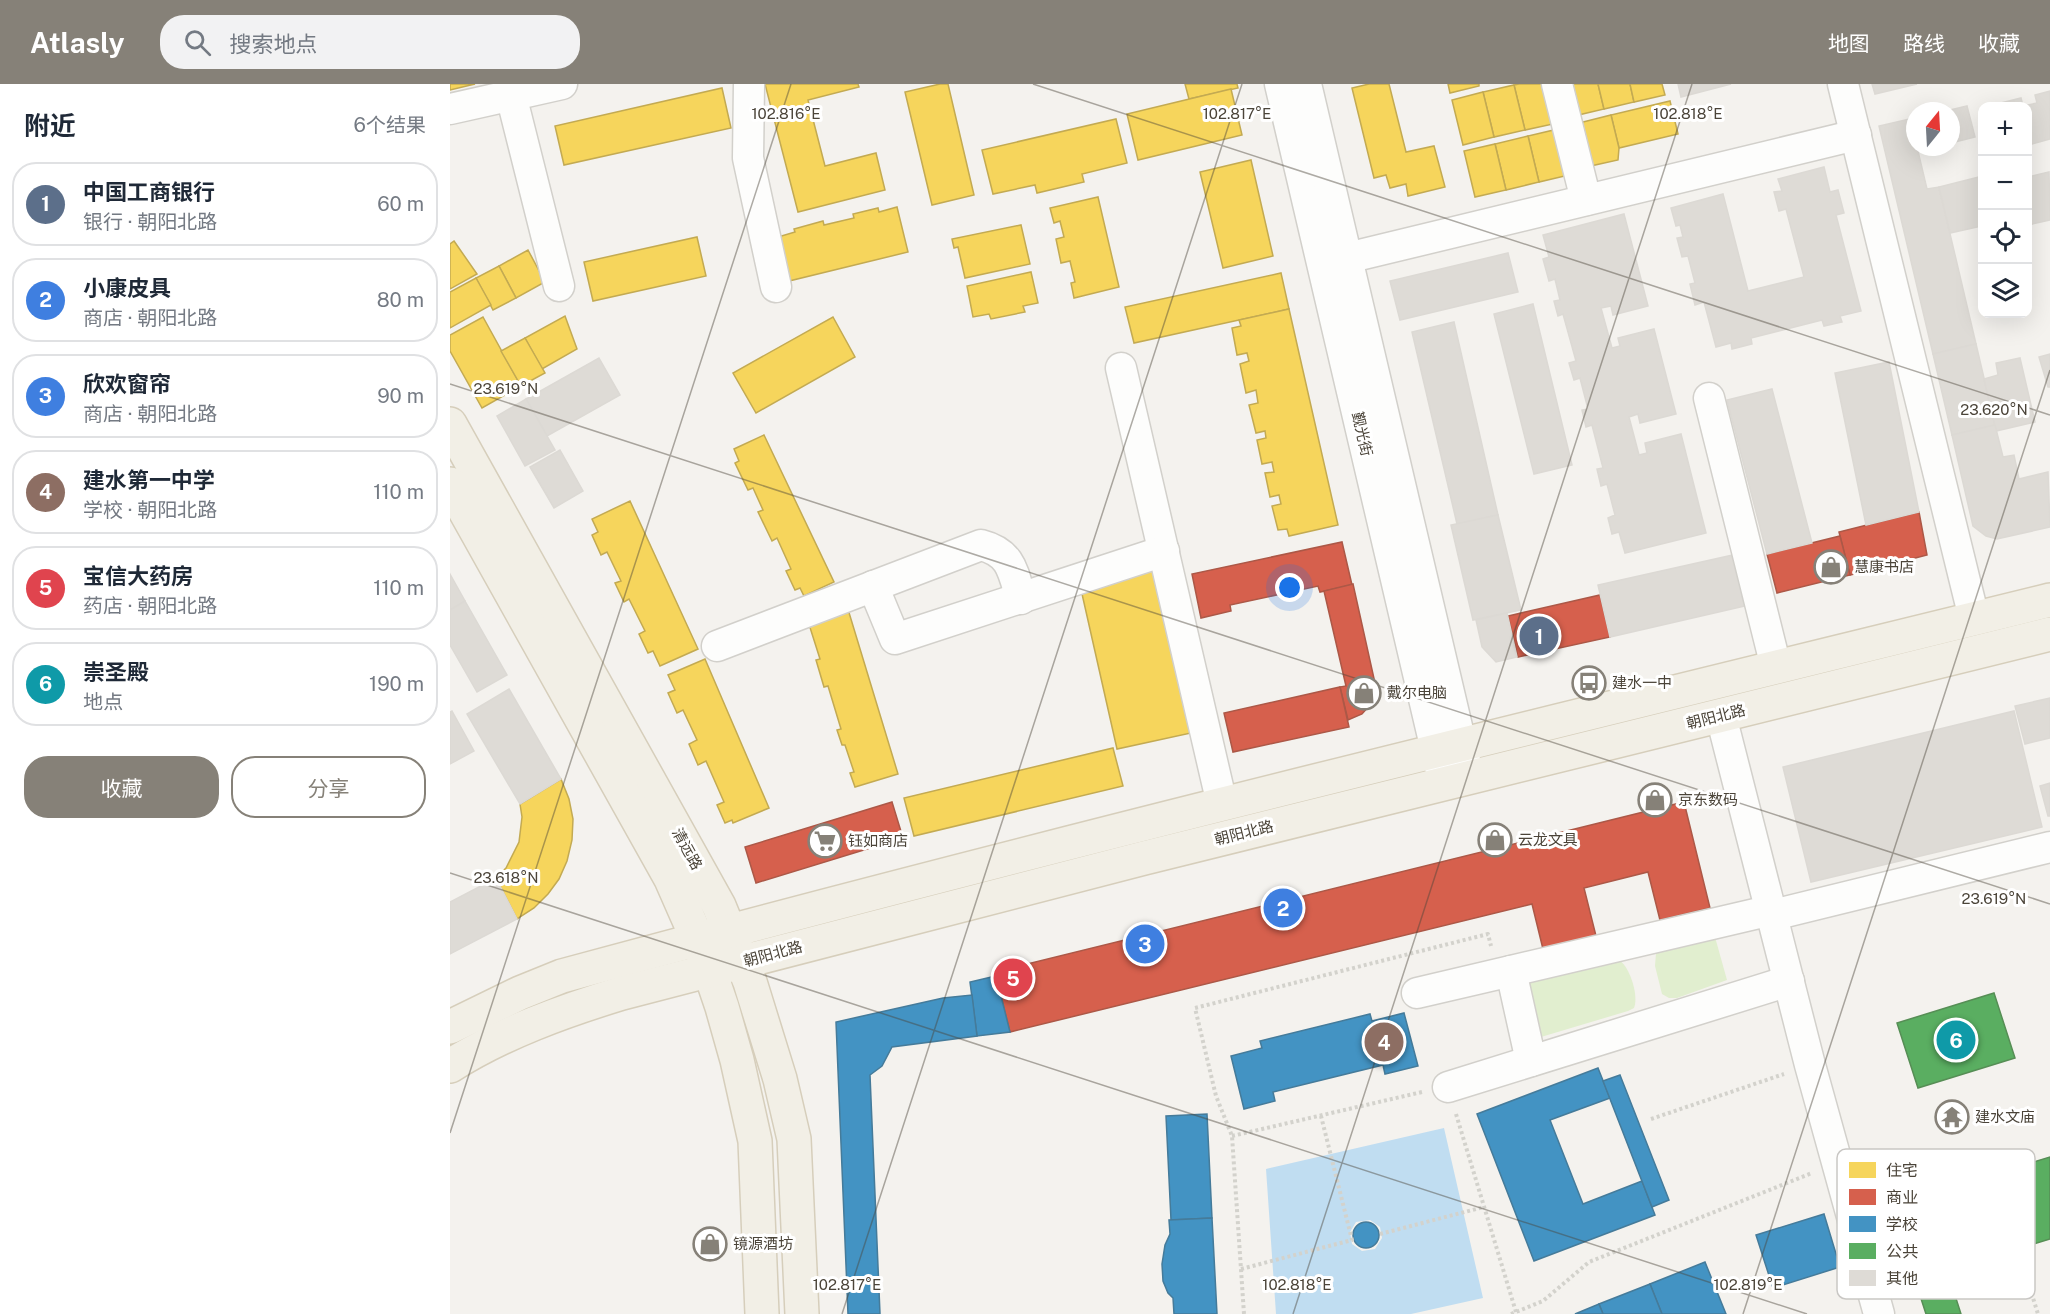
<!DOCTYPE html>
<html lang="zh">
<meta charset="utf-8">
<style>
body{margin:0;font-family:"Public Sans","Noto Sans SC",sans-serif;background:#f2f2f3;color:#1f2937}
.controls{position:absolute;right:18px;top:18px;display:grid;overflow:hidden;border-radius:12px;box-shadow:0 6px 24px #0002}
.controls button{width:54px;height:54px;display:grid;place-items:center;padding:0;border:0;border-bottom:2px solid #e0e1e3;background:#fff;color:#1f2937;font:30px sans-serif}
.compass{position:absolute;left:1456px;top:18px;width:54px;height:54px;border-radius:50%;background:#fff;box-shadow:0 6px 24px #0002;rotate:18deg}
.you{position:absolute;left:840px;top:504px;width:21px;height:21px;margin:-15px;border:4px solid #fff;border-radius:50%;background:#1a73e8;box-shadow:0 0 0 9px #1a73e833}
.badge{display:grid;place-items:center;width:39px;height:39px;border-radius:50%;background:#868178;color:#fff;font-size:20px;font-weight:700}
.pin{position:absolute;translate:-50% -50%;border:3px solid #fff;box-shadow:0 2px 6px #0006}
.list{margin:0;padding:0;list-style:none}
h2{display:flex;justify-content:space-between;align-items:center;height:78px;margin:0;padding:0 24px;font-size:26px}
h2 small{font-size:20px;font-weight:400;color:#747a83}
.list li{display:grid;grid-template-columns:39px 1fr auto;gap:18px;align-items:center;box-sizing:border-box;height:84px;margin:0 12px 12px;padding:0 12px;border:2px solid #e0e1e3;border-radius:24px}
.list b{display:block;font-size:22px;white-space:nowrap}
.list p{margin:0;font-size:20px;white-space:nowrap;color:#747a83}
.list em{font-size:20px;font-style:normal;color:#747a83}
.actions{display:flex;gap:12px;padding:18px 24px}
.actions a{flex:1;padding:14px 0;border:2px solid #868178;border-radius:24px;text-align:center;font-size:21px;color:#868178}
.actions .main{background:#868178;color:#fff}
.icon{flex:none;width:33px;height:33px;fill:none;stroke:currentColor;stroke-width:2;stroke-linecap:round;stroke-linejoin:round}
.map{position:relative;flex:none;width:1600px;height:1230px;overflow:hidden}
header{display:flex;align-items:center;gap:36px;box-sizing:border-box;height:84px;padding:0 30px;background:#868178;color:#fff}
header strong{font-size:28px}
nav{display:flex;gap:33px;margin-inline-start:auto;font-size:21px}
.search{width:420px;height:54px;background:#f2f2f3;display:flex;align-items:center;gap:15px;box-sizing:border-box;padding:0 21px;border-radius:24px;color:#747a83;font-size:22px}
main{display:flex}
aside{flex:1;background:#fff}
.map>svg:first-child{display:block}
</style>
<header>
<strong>Atlasly</strong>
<div class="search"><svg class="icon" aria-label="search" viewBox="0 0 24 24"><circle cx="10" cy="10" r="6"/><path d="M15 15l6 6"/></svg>搜索地点</div>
<nav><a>地图</a><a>路线</a><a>收藏</a></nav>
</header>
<main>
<aside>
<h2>附近<small>6个结果</small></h2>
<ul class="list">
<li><span class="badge" style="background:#5c6f8a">1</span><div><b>中国工商银行</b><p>银行 · 朝阳北路</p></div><em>60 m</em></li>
<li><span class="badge" style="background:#3f7fe0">2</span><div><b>小康皮具</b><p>商店 · 朝阳北路</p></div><em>80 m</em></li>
<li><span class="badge" style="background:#3f7fe0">3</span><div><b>欣欢窗帘</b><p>商店 · 朝阳北路</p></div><em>90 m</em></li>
<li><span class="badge" style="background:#8d6e63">4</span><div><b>建水第一中学</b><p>学校 · 朝阳北路</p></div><em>110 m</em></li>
<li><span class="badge" style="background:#e0444e">5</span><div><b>宝信大药房</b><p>药店 · 朝阳北路</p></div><em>110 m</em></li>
<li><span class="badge" style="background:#0f9aa8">6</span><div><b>崇圣殿</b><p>地点</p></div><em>190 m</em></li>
</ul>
<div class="actions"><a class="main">收藏</a><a>分享</a></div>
</aside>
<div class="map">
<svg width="1600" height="1230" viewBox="0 0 1600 1230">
<rect width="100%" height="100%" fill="#f4f2ee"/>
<!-- green -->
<g fill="#e1eecf">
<polygon points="1265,853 1277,896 1227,914 1219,914 1212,910 1205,882 1206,869"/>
<path d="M1169 876C1180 883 1189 912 1184 924L1178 927 1091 953H1088L1077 901 1082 896Z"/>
</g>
<!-- water -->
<path fill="#c0ddf1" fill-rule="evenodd" d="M994 1044 1033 1214 961 1230H826L816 1085ZM920 1136 930 1143 932 1154 925 1165 912 1167 902 1160 900 1148 906 1138Z"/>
<!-- homes -->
<g fill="#f6d55c" stroke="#c3aa52" stroke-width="1.5">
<polygon points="0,0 25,0 0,6"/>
<polygon points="315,0 408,0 409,3 358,16 375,82 426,69 435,106 348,128"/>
<polygon points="490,0 498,0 524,111 482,121 455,8"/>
<polygon points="735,0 787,0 788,4 739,15"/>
<polygon points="919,0 939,0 956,68 984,62 995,103 958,112 956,100 940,104 936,91 924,94 902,4"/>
<polygon points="998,0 1029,0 1029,2 1000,9"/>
<polygon points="1069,0 1094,0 1103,40 1075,46 1064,1"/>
<polygon points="1116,0 1148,0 1154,25 1124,32"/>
<polygon points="1148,0 1180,0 1184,18 1154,25"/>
<polygon points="1180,0 1212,0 1215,11 1184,18"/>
<polygon points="1064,1 1075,46 1044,53 1033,8"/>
<polygon points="272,4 281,44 114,81 105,42"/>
<polygon points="781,5 792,51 688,76 677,30"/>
<polygon points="1033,8 1044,53 1013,61 1002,16"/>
<polygon points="1220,17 1228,50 1169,64 1161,31"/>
<polygon points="1161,31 1169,64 1168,76 1136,83 1125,40"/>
<polygon points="666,35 677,79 632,90 634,98 587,109 585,101 543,110 532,66"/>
<polygon points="1108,45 1119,91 1089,98 1078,52"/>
<polygon points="1078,52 1089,98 1056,106 1045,60"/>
<polygon points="1045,60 1056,106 1025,113 1014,67"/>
<polygon points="801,76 823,172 773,184 750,88"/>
<polygon points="648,113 669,203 624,214 621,199 625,198 620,177 611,179 606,155 614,153 610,137 604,139 600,124"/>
<polygon points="447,123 458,168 339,197 328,153 345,148 344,145 373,137 374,141 404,134 403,130 428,124 429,128"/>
<polygon points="571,141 580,180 515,194 508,163 504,164 502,155"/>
<polygon points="247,153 256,192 143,217 134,178"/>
<polygon points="4,157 27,190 0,205 0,160"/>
<polygon points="78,166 95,198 66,214 49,182"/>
<polygon points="49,182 66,214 43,226 26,194"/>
<polygon points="581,188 588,219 573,222 575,228 541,235 539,230 523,233 517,202"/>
<polygon points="831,189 839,225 684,259 675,223"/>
<polygon points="26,194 41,221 0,244 0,208"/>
<polygon points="839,225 888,441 839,452 837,445 828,446 822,422 831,420 829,411 820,413 815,389 824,388 822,378 812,380 807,356 816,354 815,347 806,349 799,321 808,319 806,306 796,309 790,280 799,277 797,269 787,271 782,244 791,242 789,236"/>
<polygon points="115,232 127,265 92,285 75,254"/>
<polygon points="33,233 71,302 32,324 0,267 0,251"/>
<polygon points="383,233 405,273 306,329 283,289"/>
<polygon points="75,254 95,289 71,302 51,267"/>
<polygon points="314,351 384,498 354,512 350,504 345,506 336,487 341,485 327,454 322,457 308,428 313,426 303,404 298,406 285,379 289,377 284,365"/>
<polygon points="180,417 248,565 210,582 203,567 198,569 189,550 195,547 179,515 174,518 165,499 171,497 157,468 151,471 142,451 148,448 142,435"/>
<polygon points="704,485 741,649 667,665 630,501"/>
<polygon points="397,522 448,690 405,703 400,689 404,688 395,661 392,661 387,646 391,645 378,602 374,603 366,576 370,575 357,534"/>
<polygon points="255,575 319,724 283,739 282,736 275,739 267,721 274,718 256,677 248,681 239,660 247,656 233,626 227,629 218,609 225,606 218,591"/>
<polygon points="663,664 673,702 464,752 454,714"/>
<polygon points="111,695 119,715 123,735 122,756 117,777 109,795 98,810 84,824 67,835 46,794 56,784 69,758 72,733 70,720"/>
</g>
<!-- shops -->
<g fill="#d6604d" stroke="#ac5847" stroke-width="1.5">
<polygon points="1469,428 1477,471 1400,491 1389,448"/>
<polygon points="1390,452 1400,491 1327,509 1317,470"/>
<polygon points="892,458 902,501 870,508 868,502 780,521 781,527 751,534 742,490"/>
<polygon points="903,500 925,599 924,611 919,622 912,630 898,636 890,603 896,602 874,507"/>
<polygon points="1150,511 1160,553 1068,573 1058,532"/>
<polygon points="890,603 899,643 783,668 774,629"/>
<polygon points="442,718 453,754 306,799 295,763"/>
<polygon points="1234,718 1260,824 1210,836 1198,788 1134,804 1146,852 1093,865 1082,820 560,948 545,888"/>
</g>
<!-- schools -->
<g fill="#4393c3" stroke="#457b9a" stroke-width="1.5">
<polygon points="546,892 560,948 527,952 520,898"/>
<polygon points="522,911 527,952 442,963 432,982 420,991 430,1230 398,1230 386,938 493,914"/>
<polygon points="954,929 968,982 935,990 933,981 823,1008 825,1017 794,1025 781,972 812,964 810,957 920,930 922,937"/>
<polygon points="1148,984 1160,1014 1100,1036 1133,1120 1192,1097 1205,1131 1084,1177 1027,1030"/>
<polygon points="1170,991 1219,1116 1202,1123 1153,997"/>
<polygon points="757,1030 762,1134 721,1136 716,1032"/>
<polygon points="1374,1130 1390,1183 1323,1204 1306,1151"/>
<polygon points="762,1134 767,1230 724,1230 723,1214 718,1209 713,1197 712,1180 715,1161 720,1150 719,1136"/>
<circle cx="916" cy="1151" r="13"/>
<polygon points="1255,1178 1276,1230 1212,1230 1200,1200"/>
<polygon points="1200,1200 1212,1230 1153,1230 1149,1220"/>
<polygon points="1149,1220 1153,1230 1125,1230"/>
</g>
<!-- public -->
<g fill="#5aae61" stroke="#568e55" stroke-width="1.5">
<polygon points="1544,909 1565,974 1468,1004 1447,939"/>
<polygon points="1600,1073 1600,1155 1527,1177 1503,1103"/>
<polygon points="1485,1149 1511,1230 1476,1230 1453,1159"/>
</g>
<!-- building -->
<g fill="#dedbd6" stroke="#dcd9d4" stroke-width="1.5">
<polygon points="1228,0 1281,0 1231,13"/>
<polygon points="1422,0 1467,0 1425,10"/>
<polygon points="1600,7 1600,55 1578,61 1578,22 1539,22 1571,14 1573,22 1587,19 1585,11"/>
<polygon points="1517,22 1525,53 1501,59 1501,27 1496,27"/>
<polygon points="1460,35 1465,63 1467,63 1477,105 1489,103 1526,260 1483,270 1429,42"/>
<polygon points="1374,83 1380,108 1388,106 1394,129 1386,131 1411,227 1390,232 1392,238 1374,242 1372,236 1301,254 1302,260 1282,265 1281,259 1266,263 1254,218 1245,221 1240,200 1245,199 1238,172 1232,173 1227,154 1233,153 1230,141 1226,142 1221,124 1273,110 1298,207 1354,193 1336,125 1329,127 1324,108 1332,107 1328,95"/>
<polygon points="1599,88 1600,136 1578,141 1578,93"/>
<polygon points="1529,93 1532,108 1532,142 1500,149 1489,103"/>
<polygon points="1174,130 1198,222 1163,231 1161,222 1151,224 1162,264 1170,262 1168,254 1204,245 1226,330 1190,339 1188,330 1179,333 1189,371 1197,369 1195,359 1231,350 1256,449 1175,469 1169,448 1162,450 1158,434 1165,431 1157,400 1151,402 1147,385 1153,384 1142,341 1136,343 1132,326 1138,325 1130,294 1124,296 1119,279 1126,277 1113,230 1108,232 1104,217 1110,216 1105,195 1099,197 1093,175 1099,173 1093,151"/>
<polygon points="1058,169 1068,208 950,236 940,197"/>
<polygon points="1083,220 1122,381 1084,390 1044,230"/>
<polygon points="1004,238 1048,431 1007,440 962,248"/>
<polygon points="1526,260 1545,341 1502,351 1483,270"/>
<polygon points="1600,270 1600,303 1598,303 1589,273"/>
<polygon points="149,274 170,311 97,352 76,315"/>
<polygon points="1570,274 1585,338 1546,347 1534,295 1548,291 1546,279"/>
<polygon points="1439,278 1469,428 1416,441 1385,289"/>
<polygon points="1322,305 1362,459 1317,470 1277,316"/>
<polygon points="76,315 105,366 75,382 47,332"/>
<polygon points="1545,341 1553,373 1564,371 1569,395 1598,388 1600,443 1547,455 1536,452 1523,442 1502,351"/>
<polygon points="110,366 133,407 104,424 80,383"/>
<polygon points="1048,431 1071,526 1023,536 1001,441"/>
<polygon points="1283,471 1295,522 1160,553 1148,501"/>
<polygon points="0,490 15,517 0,526"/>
<polygon points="15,517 57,591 27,608 0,561 0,526"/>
<polygon points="1057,529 1067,573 1046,578 1032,563 1026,536"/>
<polygon points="59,605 111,695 70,720 17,630"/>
<polygon points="1600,614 1600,654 1575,660 1565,622"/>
<polygon points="2,627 24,667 0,680 0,628"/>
<polygon points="1564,627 1592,743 1361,798 1333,683"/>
<polygon points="1600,699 1600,732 1598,732 1590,702"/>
<polygon points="46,794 67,835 0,870 0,818"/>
</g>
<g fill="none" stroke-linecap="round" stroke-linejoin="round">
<defs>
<g id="minor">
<polyline points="299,0 298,74 326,203"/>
<polyline points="830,0 994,700"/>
<polyline points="856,0 1017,685"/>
<polyline points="1107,0 1136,116"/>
<polyline points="1393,0 1524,534"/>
<polyline points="61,11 109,202"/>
<polyline points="0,25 112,0"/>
<polyline points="897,174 1406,51"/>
<polyline points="671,284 772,720"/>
<polyline points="1259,314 1326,583"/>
<polyline points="423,502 445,555 714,467"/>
<path d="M267 562 531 461C562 469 563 488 571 515"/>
<polyline points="1271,632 1360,981 1429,1230"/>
<polyline points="1323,831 1600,763"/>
<polyline points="1061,887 1081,977"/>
<polyline points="967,909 1322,826"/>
<polyline points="998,1003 1339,897"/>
</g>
<g id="major">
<polyline points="0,340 269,822 300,898 330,995 344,1055 352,1230"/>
<polyline points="0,400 221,795 254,870 272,923 287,976 305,1057 312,1230"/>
<path d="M0 943 70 909 112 892C606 758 1103 638 1600 516"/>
<path d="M0 982C52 949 113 927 172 909L694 774 1600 550"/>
</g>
</defs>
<!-- minor casing -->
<use href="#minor" stroke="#d2d0cb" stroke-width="33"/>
<!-- major casing -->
<use href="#major" stroke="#d6cebb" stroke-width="36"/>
<!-- path -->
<g stroke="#d3d2cc" stroke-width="4" stroke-dasharray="3 3" stroke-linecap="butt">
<polyline points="1006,1030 1066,1228"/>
<polyline points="1201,1035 1334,990"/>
<polyline points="782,1052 972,1008"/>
<polyline points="930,1150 1034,1123"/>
<polyline points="1569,1169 1588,1230"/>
<polyline points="791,1185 902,1156 871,1032"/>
<polyline points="794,1230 782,1052 766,1012 745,924 1038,850 1041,862"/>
<polyline points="1061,1230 1093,1217 1139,1178 1362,1089"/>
</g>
<!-- minor -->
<use href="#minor" stroke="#fdfdfc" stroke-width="30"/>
<!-- major -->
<use href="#major" stroke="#f2efe6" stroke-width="33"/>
</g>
<!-- ticks -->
<path fill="none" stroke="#4b4439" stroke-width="1.5" stroke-opacity="0.45" d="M583 0 1600 331M0 300 1600 820M0 789 1357 1230M0 1049 341 0M392 1230 792 0M843 1230 1242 0M1293 1230 1600 286"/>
<!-- icons -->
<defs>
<symbol id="shop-ring" viewBox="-11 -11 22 22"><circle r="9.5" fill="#fff" stroke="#868178" stroke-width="1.5"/><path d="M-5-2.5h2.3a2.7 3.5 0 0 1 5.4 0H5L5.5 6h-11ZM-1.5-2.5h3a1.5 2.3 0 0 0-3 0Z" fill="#868178"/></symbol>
<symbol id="bus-ring" viewBox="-11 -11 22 22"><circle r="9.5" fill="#fff" stroke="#868178" stroke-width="1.5"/><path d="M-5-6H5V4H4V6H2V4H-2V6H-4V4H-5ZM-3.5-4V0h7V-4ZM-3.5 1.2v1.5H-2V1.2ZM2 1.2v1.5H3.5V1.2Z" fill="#868178"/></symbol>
<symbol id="supermarket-ring" viewBox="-11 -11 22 22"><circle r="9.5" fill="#fff" stroke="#868178" stroke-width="1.5"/><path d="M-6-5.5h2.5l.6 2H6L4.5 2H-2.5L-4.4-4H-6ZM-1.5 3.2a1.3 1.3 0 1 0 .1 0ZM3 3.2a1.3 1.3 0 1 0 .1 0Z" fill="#868178"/></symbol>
<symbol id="temple-ring" viewBox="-11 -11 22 22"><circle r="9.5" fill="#fff" stroke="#868178" stroke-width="1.5"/><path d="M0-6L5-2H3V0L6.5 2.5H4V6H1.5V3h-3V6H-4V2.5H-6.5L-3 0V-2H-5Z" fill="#868178"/></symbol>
</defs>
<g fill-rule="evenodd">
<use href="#shop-ring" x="1362" y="464" width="38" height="38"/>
<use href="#bus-ring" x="1120" y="580" width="38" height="38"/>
<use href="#shop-ring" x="895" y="590" width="38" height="38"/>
<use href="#shop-ring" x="1186" y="697" width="38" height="38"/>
<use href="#shop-ring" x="1026" y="737" width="38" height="38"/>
<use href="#supermarket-ring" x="356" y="738" width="38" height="38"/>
<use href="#temple-ring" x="1483" y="1014" width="38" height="38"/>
<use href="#shop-ring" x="241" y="1141" width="38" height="38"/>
</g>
<g text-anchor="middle" stroke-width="6" stroke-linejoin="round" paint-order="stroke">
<!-- street labels -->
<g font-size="15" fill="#4b4439" stroke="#fff">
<text transform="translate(912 350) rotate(77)" y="5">觐光街</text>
<text transform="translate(1266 633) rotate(-14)" y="5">朝阳北路</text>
<text transform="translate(794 749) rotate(-14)" y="5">朝阳北路</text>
<text transform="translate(237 765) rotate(61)" y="5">清远路</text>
<text transform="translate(323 870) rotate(-15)" y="5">朝阳北路</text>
</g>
<!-- poi labels -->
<g font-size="15" fill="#4b4439" stroke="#fff" text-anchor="start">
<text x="1404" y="488">慧康书店</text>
<text x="1162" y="604">建水一中</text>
<text x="937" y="614">戴尔电脑</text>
<text x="1228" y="721">京东数码</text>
<text x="1068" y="761">云龙文具</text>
<text x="398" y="762">钰如商店</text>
<text x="1525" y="1038">建水文庙</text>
<text x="283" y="1165">镜源酒坊</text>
</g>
</g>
<!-- legend -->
<rect x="1387" y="1065" width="198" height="150" rx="9" fill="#fff" stroke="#c9c7c4" stroke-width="1.5"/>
<rect x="1399" y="1078" width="27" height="16" fill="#f6d55c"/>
<rect x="1399" y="1105" width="27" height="16" fill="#d6604d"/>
<rect x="1399" y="1132" width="27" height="16" fill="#4393c3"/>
<rect x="1399" y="1159" width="27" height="16" fill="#5aae61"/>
<rect x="1399" y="1186" width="27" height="16" fill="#dedbd6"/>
<g font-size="16" fill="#4b4439">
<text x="1436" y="1092">住宅</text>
<text x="1436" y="1119">商业</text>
<text x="1436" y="1146">学校</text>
<text x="1436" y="1173">公共</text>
<text x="1436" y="1200">其他</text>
</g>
<g font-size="15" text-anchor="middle" fill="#4b4439" stroke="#fff" stroke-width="6" stroke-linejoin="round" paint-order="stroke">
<text x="336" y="35">102.816°E</text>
<text x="787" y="35">102.817°E</text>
<text x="1238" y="35">102.818°E</text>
<text x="56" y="310">23.619°N</text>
<text x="1544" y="331">23.620°N</text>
<text x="56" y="799">23.618°N</text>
<text x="1544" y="820">23.619°N</text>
<text x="397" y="1206">102.817°E</text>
<text x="847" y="1206">102.818°E</text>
<text x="1298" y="1206">102.819°E</text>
</g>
</svg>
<div class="controls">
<button>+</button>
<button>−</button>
<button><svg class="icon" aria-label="locate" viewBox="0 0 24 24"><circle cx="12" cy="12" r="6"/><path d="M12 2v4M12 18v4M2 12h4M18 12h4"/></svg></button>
<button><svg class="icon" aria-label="layers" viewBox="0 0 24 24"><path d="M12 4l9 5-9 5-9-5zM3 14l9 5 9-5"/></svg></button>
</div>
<svg class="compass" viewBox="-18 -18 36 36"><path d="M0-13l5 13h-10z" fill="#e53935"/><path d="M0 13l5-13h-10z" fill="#747a83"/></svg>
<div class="you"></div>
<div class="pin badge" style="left:1089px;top:552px;background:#5c6f8a">1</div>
<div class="pin badge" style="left:833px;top:824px;background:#3f7fe0">2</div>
<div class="pin badge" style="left:695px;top:860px;background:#3f7fe0">3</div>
<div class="pin badge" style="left:934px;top:958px;background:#8d6e63">4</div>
<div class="pin badge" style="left:563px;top:894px;background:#e0444e">5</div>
<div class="pin badge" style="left:1506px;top:956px;background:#0f9aa8">6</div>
</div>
</main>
